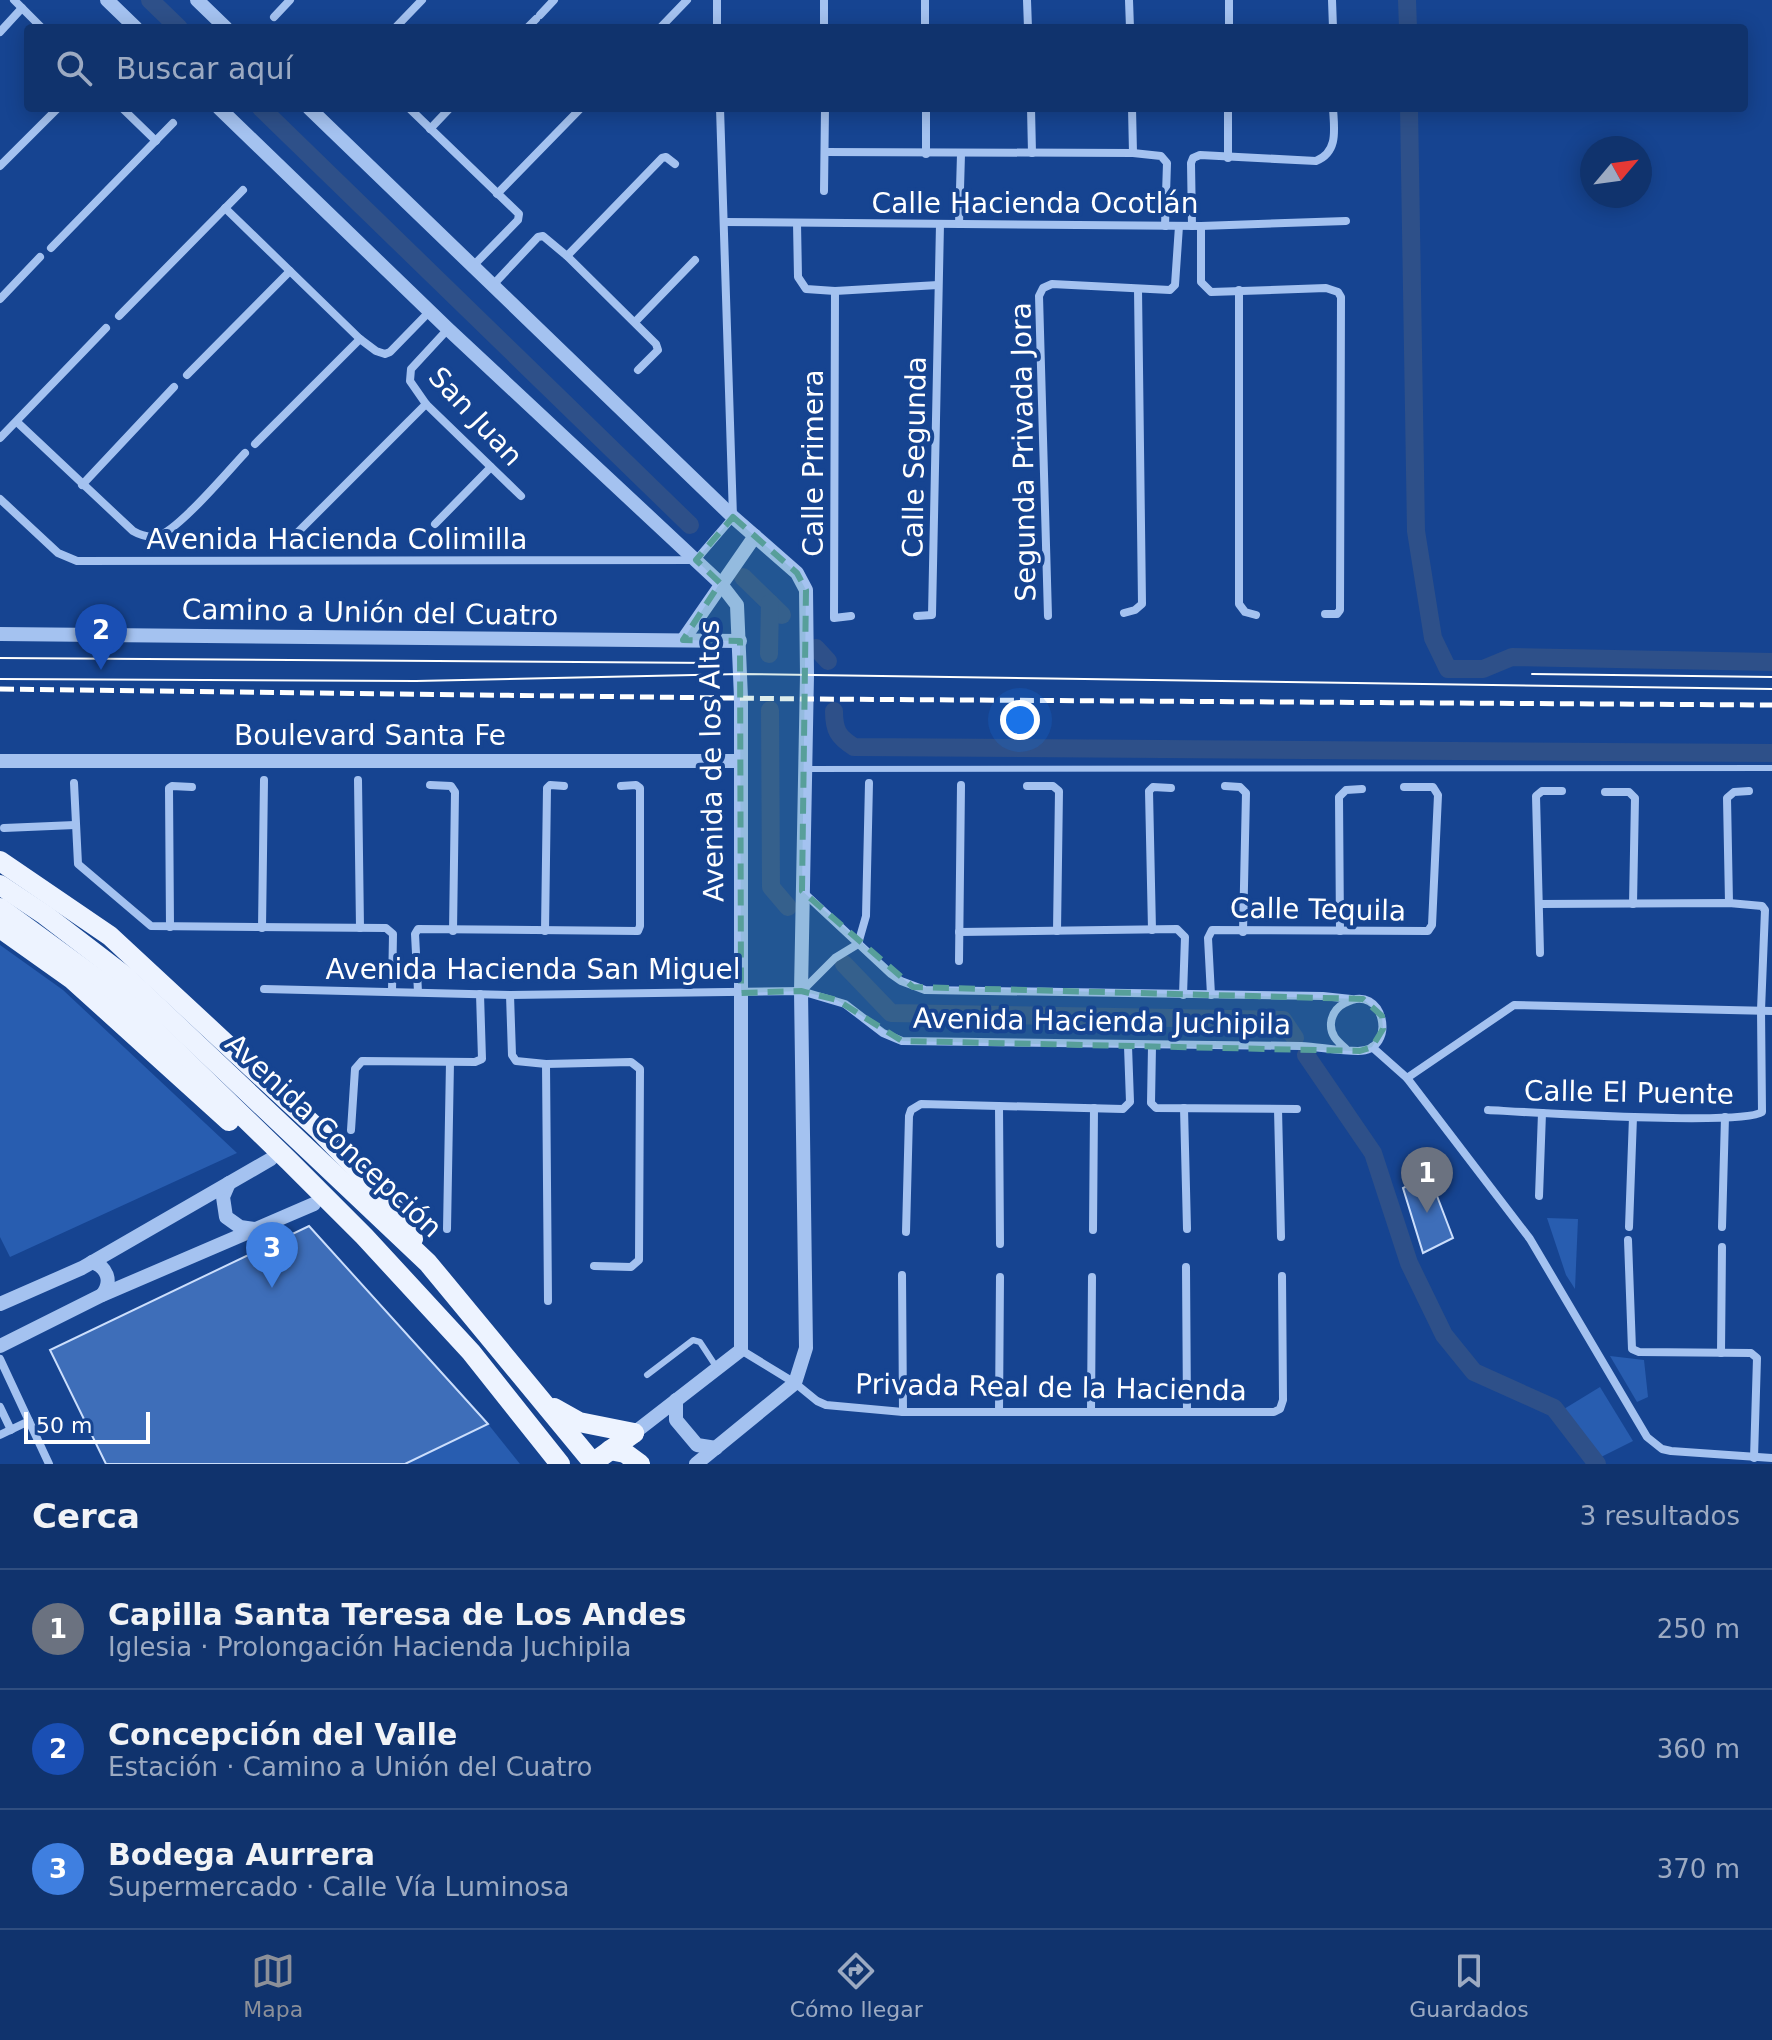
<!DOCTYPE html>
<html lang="es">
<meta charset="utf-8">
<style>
body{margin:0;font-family:"DejaVu Sans",sans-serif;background:#1e3f75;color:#f1f3f6}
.compass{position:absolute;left:1580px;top:136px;width:72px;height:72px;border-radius:50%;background:#10336d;box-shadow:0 4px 20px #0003;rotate:61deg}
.scale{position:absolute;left:24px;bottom:20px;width:126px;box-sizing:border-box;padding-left:8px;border:4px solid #fff;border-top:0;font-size:22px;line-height:28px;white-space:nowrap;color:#fff;-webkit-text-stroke:6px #164491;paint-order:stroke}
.you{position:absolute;left:1020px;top:720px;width:28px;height:28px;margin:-20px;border:6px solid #fff;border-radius:50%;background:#1a73e8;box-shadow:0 0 0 12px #1a73e833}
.badge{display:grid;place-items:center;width:52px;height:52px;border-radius:50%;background:#8c9099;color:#fff;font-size:26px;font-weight:700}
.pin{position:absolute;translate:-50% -66px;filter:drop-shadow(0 2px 4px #0008)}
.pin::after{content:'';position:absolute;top:42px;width:28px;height:24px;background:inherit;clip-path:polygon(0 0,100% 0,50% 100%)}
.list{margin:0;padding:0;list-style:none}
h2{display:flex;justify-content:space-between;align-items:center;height:104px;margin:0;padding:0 32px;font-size:34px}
h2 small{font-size:26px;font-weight:400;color:#9caac2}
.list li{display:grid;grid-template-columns:52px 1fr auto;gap:24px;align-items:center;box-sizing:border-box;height:120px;padding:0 32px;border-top:2px solid #304e80}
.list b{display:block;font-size:30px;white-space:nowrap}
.list p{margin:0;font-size:26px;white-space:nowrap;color:#9caac2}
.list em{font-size:26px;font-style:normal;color:#9caac2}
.icon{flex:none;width:44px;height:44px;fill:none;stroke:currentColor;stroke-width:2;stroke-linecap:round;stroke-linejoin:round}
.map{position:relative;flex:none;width:1772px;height:1464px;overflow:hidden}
.search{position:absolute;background:#10336d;box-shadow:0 4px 20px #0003;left:24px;right:24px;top:24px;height:88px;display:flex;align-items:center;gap:20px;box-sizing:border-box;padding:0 28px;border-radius:8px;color:#9caac2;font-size:30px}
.sheet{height:464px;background:#10336d}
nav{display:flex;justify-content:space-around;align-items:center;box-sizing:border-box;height:112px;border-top:2px solid #304e80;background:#10336d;font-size:22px;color:#9caac2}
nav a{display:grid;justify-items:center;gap:4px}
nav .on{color:#8c9099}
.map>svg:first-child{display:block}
</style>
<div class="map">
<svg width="1772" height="1464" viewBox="0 0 1772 1464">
<rect width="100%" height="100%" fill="#164491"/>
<!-- green -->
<g fill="#285db0">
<polygon points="0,945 63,990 237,1153 10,1257 0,1237"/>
<polygon points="1547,1218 1578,1219 1575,1289 1566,1275"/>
<polygon points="1610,1356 1644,1360 1648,1397 1637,1402"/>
<polygon points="1600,1387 1633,1441 1599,1458 1564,1409"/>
<polygon points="488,1424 520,1464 405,1464"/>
</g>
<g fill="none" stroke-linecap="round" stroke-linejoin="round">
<!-- canal -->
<g stroke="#2e5089" stroke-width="18">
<polyline points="150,0 179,28"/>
<polyline points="1407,0 1408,28"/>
<polyline points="261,108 690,525"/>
<polyline points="1409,108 1416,531 1433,638 1448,669 1483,669 1512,657 1772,662"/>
<polyline points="743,577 782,615"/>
<polyline points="816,648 828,661"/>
<polyline points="769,654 770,603"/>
<polyline points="770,710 771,887 788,907"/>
<path d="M834 711C834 730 838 737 854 747L1772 753"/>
<polyline points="844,964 891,1013 1283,1020 1295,1038"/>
<polyline points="1306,1055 1373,1153 1409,1263 1444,1335 1474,1372 1554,1408 1597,1464"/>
</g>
</g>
<!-- building -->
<g fill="#3e6eb9" stroke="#cbdefc" stroke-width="2">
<polygon points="1429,1175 1453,1238 1423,1253 1403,1188"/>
<polygon points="309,1226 488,1424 405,1464 106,1464 50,1350"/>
</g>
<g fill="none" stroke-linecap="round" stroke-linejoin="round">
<!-- service -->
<g stroke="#a4c2f0" stroke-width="6">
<polyline points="804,769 1772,768"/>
<polyline points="647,1375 693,1340 700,1342 717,1368"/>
</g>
<!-- minor -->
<g stroke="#a4c2f0" stroke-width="8">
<polyline points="14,0 42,28"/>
<polyline points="717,0 717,28"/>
<polyline points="824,0 824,28"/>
<polyline points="925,0 925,28"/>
<polyline points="1027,0 1028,28"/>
<polyline points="1129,0 1130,28"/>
<polyline points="1332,0 1333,28"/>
<polyline points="540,15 554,0"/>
<polyline points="274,17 290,0"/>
<polyline points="395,28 422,0"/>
<polyline points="527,28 536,19"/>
<polyline points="660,28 687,0"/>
<polyline points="1229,28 1229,0"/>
<polyline points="0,32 22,8"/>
<polyline points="122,108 156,141"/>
<polyline points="409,108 519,214 518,220 472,267"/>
<polyline points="926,108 926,154"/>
<polyline points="1031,108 1032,153"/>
<polyline points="1132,108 1133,153"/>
<polyline points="430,129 450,108"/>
<polyline points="825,152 1133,153 1161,156 1167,163 1165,226"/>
<polyline points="1228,158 1228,108"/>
<polyline points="0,166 58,108"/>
<polyline points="824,191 825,108"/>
<polyline points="497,194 581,108"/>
<polyline points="225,208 360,339 376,351 385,354 390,352 429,312"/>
<polyline points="724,222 1201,226 1346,221"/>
<polyline points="797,223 798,277 806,289 835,291 938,285"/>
<polyline points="959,224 961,154"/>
<path d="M1192 226 1191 163 1193 158 1200 155 1316 161C1339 152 1334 128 1333 108"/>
<polyline points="1201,226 1201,282 1211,292 1326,288 1338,292 1341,297 1340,610 1337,614 1325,614"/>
<polyline points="51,248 173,123"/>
<polyline points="567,256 662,158 666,157 675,164"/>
<polyline points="492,286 538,237 543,236 567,256 656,344 658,350 638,370"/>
<polyline points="1239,290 1239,604 1245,612 1256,615"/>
<polyline points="835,291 834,618 851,616"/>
<polyline points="0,299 40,257"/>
<polyline points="119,316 243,190"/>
<polyline points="635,322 695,260"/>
<polyline points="448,329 411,369 410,381 426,404 521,496"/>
<polyline points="187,375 290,271"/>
<path d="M17 422 133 531C140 535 148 538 157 536 176 533 229 470 245 453"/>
<polyline points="0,438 106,328"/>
<polyline points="255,444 360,339"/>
<polyline points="82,485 174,387"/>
<polyline points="0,499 58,553 77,561 696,560 733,517 720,108"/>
<polyline points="435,524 491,467"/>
<polyline points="291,539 426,404"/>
<polyline points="1124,613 1135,610 1142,604 1138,289"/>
<polyline points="917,616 932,615 940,224"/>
<polyline points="1048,616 1039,296 1043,288 1052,284 1170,290 1175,285 1179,226"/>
<polyline points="358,780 360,928"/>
<polyline points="74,783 78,864 151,926 386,928 393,934 392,991"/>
<polyline points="430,785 451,786 455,792 453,931"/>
<polyline points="1027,786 1053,786 1059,791 1057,931"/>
<polyline points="1225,786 1240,787 1246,793 1243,932"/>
<polyline points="1605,792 1629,792 1635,798 1633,904"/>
<polyline points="4,828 75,825"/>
<polyline points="804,893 891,974 901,981 925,990 1323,996 1351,999"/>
<polyline points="1729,903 1727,798 1734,792 1749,791"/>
<polyline points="170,927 169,788 172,786 192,787"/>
<polyline points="262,928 264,780"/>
<polyline points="1152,930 1149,791 1153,787 1171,788"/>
<polyline points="545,931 547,788 550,785 564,786"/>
<polyline points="1340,931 1339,797 1346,790 1362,789"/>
<polyline points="959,932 1177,929 1185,937 1183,995"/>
<polyline points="858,944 866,916 869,783"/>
<polyline points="1540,953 1536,796 1542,791 1562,791"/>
<polyline points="959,961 961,785"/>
<path d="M264 989 510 995 801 991 845 1004 883 1033 902 1041 1301 1046C1319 1047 1339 1051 1358 1051 1399 1051 1384 981 1345 1003 1337 1007 1332 1013 1331 1023 1330 1035 1337 1041 1346 1049"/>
<polyline points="802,991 835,958 858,944"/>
<polyline points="418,992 415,934 418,929 638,931 640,926 640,788 636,785 621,786"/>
<polyline points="510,995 512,1055 516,1061 546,1064 631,1062 640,1069 639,1260 631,1267 594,1266"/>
<polyline points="1211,995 1208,938 1212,930 1428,931 1432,925 1438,795 1433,787 1404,787"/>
<polyline points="1152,1046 1151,1103 1156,1108 1297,1109"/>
<polyline points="1372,1047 1407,1078 1530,1239 1647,1437 1662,1449 1671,1451 1772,1458"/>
<polyline points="546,1064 548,1301"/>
<polyline points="1407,1078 1514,1005 1772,1011"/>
<polyline points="999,1107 1000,1244"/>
<polyline points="1184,1108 1187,1229"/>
<polyline points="1278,1109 1281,1237"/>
<path d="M1488 1110C1526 1112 1743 1126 1762 1112L1761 1010 1765 910 1762 906 1729 903 1539 904"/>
<polyline points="351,1130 355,1069 362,1061 475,1062 482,1059 480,994"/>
<polyline points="1539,1196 1542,1113"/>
<polyline points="1629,1227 1633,1117"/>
<polyline points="1722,1227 1725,1117"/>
<polyline points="447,1229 450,1062"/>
<polyline points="1093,1230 1094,1108"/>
<polyline points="906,1232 909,1116 911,1110 921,1104 1123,1109 1130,1102 1128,1046"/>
<polyline points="1628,1240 1632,1349 1639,1352 1751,1353 1757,1358 1754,1458"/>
<polyline points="1186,1267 1187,1411"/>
<polyline points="902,1275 903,1412"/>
<polyline points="741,1350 795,1383 817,1401 826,1405 903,1412 1274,1412 1280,1409 1283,1400 1282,1276"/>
<polyline points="1721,1353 1722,1247"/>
<polyline points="0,1359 49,1464"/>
<polyline points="0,1407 11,1430"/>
<polyline points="1091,1411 1092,1277"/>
<polyline points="999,1412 1000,1277"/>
<polyline points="0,1435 29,1421"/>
</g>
<!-- tertiary -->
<g stroke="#a4c2f0" stroke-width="14">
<polyline points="107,0 136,28"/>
<polyline points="197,0 226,28"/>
<polyline points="219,108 448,329 720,583 737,605 741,698 741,1350 634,1433"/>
<polyline points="309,108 733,517 797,573 806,590 807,675 801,991 806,1348 795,1383 696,1464"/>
<polyline points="0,634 740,641"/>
<polyline points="683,640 755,536"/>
<polyline points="0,761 740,761"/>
<polyline points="229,1183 223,1197 226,1217 240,1227 254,1229"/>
<path d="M92 1262C107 1267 113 1281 102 1295"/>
<polyline points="0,1304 82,1268 271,1159"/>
<polyline points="0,1346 102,1295 314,1204"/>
<polyline points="676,1400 676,1420 697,1445 716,1448"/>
</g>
<!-- primary -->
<g stroke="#edf3ff" stroke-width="20">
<polyline points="0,861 110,936 319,1130 394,1208 413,1239"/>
<polyline points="0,885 45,915 126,977 428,1263 594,1464"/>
<polyline points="0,908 115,992 289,1161 364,1236 471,1352 560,1464"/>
<polyline points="0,928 72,979 229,1121"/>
<polyline points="554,1408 579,1422 634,1433"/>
<polyline points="610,1450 625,1453 640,1464"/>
<polyline points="591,1464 634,1433"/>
</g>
<!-- tram -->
<g stroke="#fff" stroke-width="2">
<polyline points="0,658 716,663"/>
<polyline points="1532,674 1772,677"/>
<polyline points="0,679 416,681 740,674 1772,689"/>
</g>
<!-- rail -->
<polyline stroke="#fff" stroke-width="5" stroke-dasharray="14 6" stroke-linecap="butt" points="0,689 806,699 1772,705"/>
</g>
<!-- marked area -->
<path fill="#579f9a" fill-opacity="0.2" stroke="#579f9a" stroke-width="6" stroke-dasharray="16 10" stroke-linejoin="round" d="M733 517 797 573 806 590 802 891 913 987 1363 999 1382 1016 1383 1029 1372 1047 1360 1051 902 1041 837 1000 801 991 741 993 740 641 683 640 720 583 696 560Z"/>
<g text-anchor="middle" stroke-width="8" stroke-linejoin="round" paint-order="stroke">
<!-- street labels -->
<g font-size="28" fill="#fff" stroke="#164491">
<text x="1035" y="213">Calle Hacienda Ocotlán</text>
<text transform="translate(476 416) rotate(47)" y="10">San Juan</text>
<text transform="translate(1023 452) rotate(-91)" y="10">Segunda Privada Jora</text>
<text transform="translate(914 457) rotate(-89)" y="10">Calle Segunda</text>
<text transform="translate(813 463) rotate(-90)" y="10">Calle Primera</text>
<text x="337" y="549">Avenida Hacienda Colimilla</text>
<text transform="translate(370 612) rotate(1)" y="10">Camino a Unión del Cuatro</text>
<text x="370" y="745">Boulevard Santa Fe</text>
<text transform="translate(711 761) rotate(-91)" y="10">Avenida de los Altos</text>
<text transform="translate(1318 909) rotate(1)" y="10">Calle Tequila</text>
<text x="533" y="979">Avenida Hacienda San Miguel</text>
<text transform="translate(1102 1021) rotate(1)" y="10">Avenida Hacienda Juchipila</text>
<text transform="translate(1629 1092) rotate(1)" y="10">Calle El Puente</text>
<text transform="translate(334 1135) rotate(43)" y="10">Avenida Concepción</text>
<text transform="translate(1051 1387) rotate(1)" y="10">Privada Real de la Hacienda</text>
</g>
</g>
</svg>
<svg class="compass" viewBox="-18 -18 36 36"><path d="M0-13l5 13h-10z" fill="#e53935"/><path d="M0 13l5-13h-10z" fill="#9caac2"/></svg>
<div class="scale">50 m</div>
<div class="you"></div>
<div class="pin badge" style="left:1427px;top:1213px;background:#6b7280">1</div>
<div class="pin badge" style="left:101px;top:670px;background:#1a4fb4">2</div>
<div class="pin badge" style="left:272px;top:1288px;background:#3f7fe0">3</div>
<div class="search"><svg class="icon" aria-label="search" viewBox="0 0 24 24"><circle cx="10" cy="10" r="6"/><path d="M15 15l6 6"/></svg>Buscar aquí</div>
</div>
<section class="sheet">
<h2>Cerca<small>3 resultados</small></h2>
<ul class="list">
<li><span class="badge" style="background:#6b7280">1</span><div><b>Capilla Santa Teresa de Los Andes</b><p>Iglesia · Prolongación Hacienda Juchipila</p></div><em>250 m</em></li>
<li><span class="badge" style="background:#1a4fb4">2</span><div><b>Concepción del Valle</b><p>Estación · Camino a Unión del Cuatro</p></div><em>360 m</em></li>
<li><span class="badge" style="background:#3f7fe0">3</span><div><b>Bodega Aurrera</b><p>Supermercado · Calle Vía Luminosa</p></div><em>370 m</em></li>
</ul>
</section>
<nav>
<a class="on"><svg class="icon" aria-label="map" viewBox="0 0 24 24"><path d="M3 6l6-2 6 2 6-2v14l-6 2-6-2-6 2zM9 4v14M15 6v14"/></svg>Mapa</a>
<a><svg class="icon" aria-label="directions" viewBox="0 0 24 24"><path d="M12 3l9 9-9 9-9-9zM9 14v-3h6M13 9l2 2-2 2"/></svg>Cómo llegar</a>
<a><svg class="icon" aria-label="saved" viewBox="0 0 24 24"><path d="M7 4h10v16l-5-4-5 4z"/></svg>Guardados</a>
</nav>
